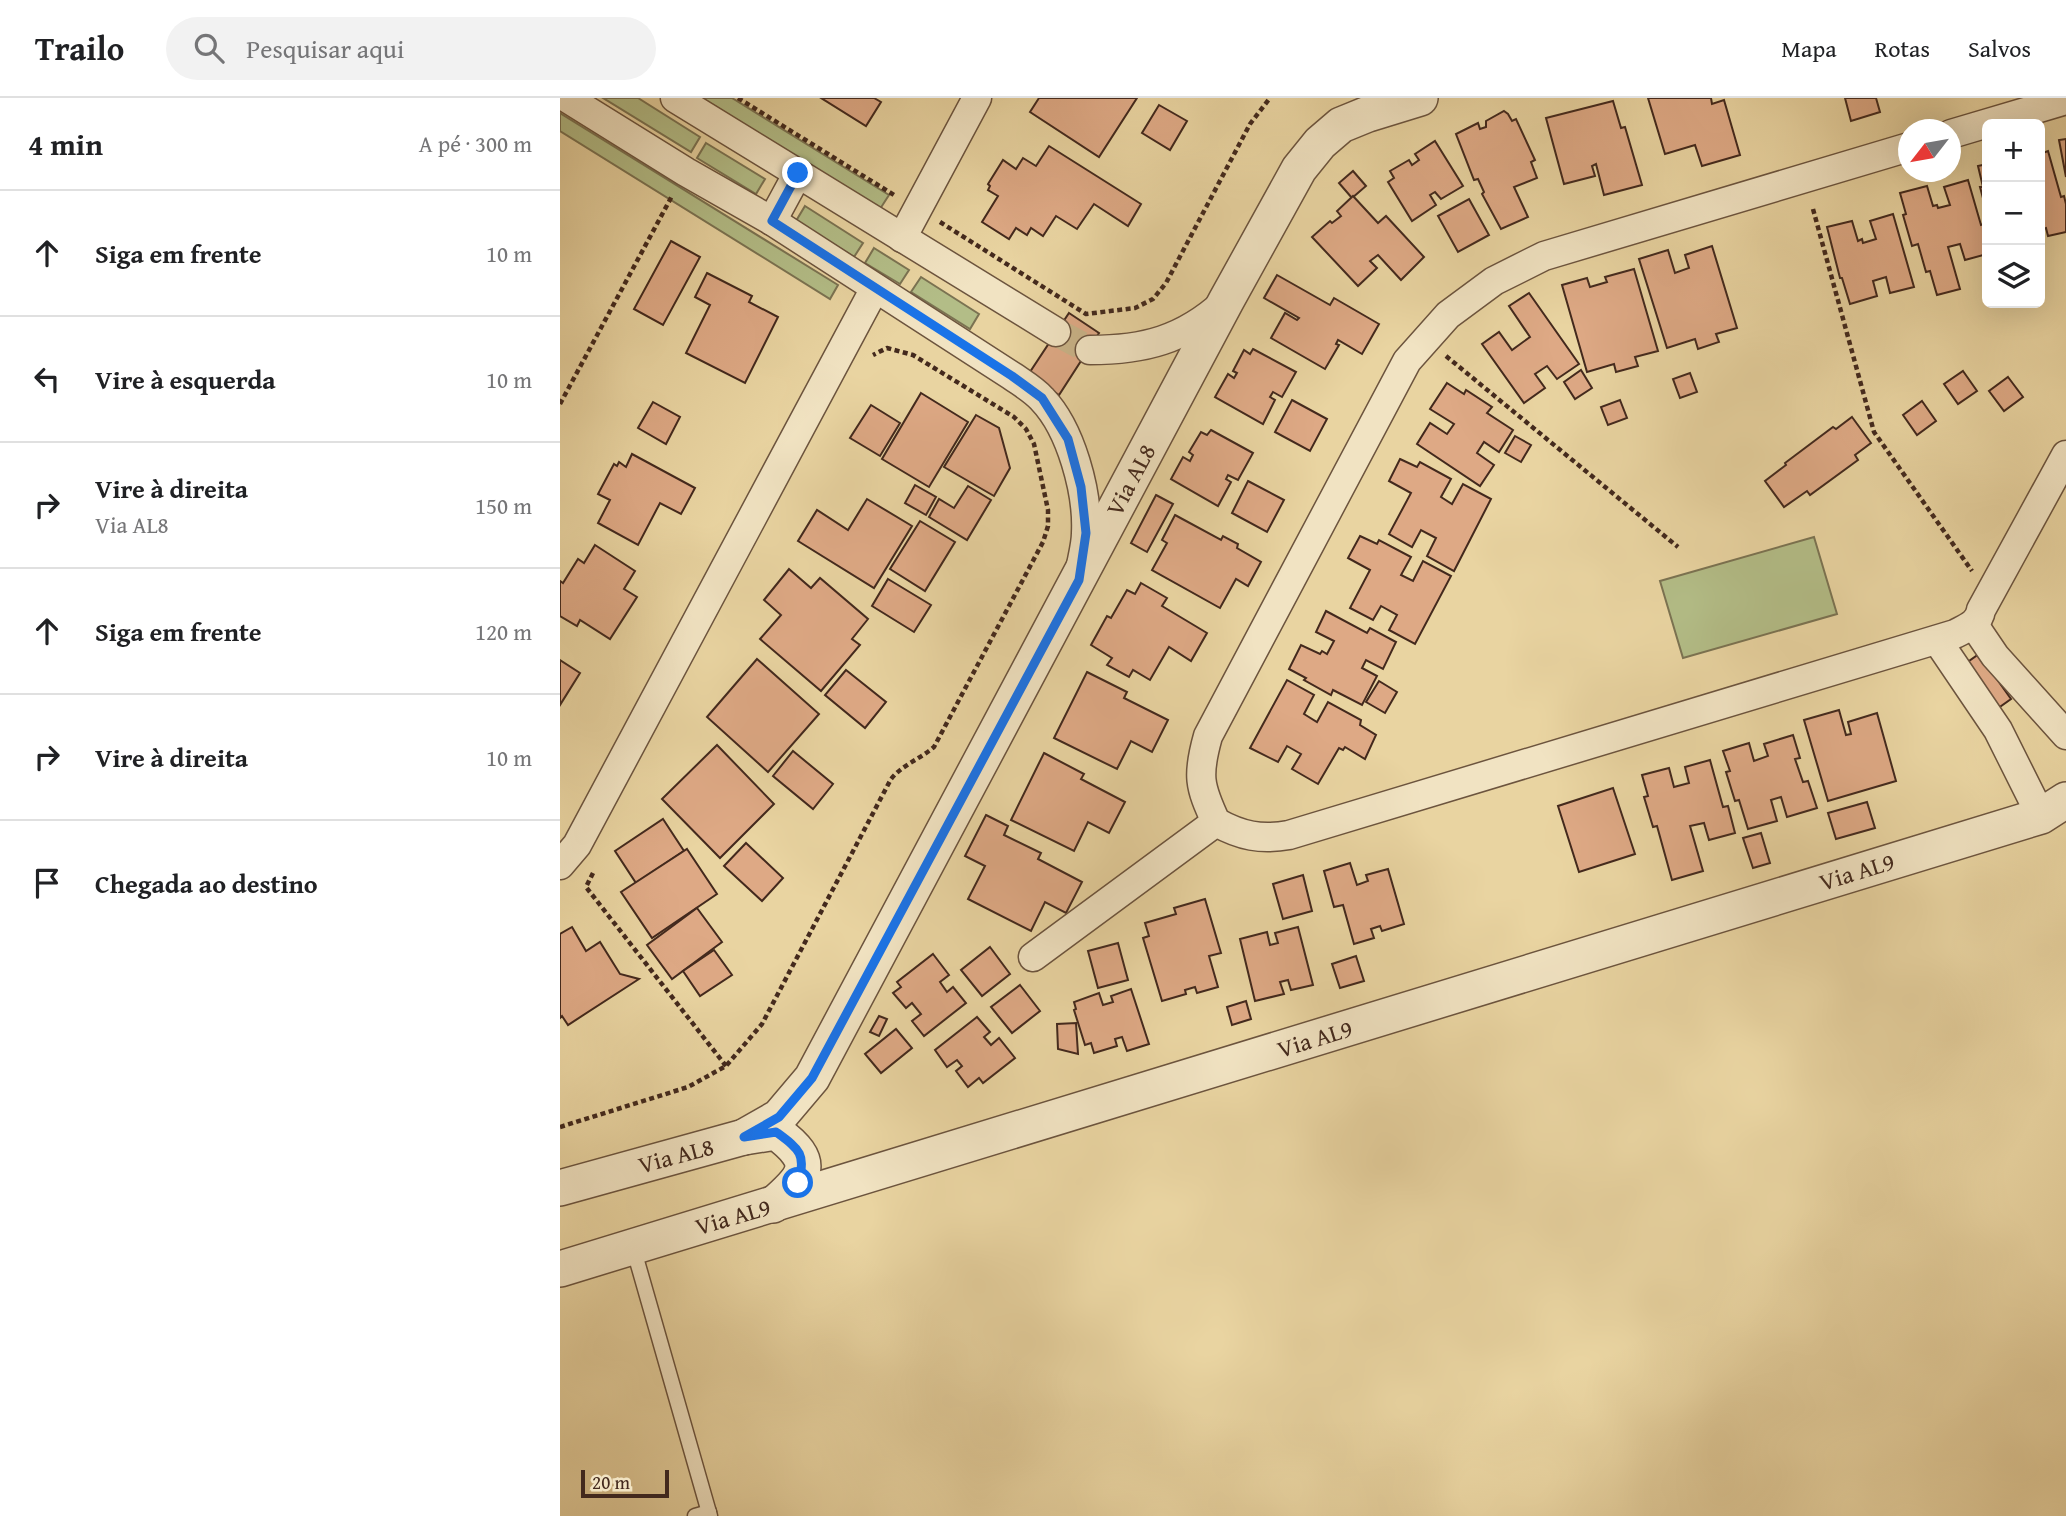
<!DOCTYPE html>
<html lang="pt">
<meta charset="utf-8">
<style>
body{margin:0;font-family:"Gentium Book Plus",serif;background:#f2f2f2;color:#202124}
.controls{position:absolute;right:21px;top:21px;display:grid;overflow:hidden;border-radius:10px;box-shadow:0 7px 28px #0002}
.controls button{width:63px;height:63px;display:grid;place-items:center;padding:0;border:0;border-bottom:2px solid #e0e0e0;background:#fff;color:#202124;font:35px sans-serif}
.compass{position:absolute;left:1338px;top:21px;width:63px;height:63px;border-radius:50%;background:#fff;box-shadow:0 7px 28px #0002;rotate:239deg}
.scale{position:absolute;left:21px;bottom:18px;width:88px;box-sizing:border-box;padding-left:7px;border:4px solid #43291d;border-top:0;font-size:19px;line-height:24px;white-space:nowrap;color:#43291d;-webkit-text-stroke:5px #f1e3c2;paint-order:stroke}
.stop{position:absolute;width:21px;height:21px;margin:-16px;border:5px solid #1a73e8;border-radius:50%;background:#fff}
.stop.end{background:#1a73e8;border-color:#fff;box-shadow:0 2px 7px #0008}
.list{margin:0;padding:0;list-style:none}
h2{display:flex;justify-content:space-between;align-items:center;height:91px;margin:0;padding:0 28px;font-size:30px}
h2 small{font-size:23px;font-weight:400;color:#757577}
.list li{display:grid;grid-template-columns:46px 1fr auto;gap:21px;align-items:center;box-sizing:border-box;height:126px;padding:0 28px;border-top:2px solid #e0e0e0}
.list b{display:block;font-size:26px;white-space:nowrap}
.list p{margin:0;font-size:23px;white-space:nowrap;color:#757577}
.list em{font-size:23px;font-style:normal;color:#757577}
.icon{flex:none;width:38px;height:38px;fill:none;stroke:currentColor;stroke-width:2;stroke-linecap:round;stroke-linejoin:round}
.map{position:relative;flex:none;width:1506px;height:1418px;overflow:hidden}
header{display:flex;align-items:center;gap:42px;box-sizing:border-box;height:98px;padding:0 35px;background:#fff;border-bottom:2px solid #e0e0e0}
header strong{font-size:33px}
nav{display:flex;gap:38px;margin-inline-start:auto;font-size:24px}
.search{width:490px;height:63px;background:#f2f2f2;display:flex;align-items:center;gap:18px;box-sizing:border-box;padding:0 24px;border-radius:38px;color:#757577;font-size:26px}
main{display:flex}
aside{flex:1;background:#fff}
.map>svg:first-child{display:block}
</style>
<header>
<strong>Trailo</strong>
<div class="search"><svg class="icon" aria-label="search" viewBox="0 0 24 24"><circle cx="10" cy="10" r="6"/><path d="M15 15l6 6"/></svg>Pesquisar aqui</div>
<nav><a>Mapa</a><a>Rotas</a><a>Salvos</a></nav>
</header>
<main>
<aside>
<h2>4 min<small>A pé · 300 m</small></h2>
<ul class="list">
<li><svg class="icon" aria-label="ahead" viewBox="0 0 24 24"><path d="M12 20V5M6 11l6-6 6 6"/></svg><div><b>Siga em frente</b></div><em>10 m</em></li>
<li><svg class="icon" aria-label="left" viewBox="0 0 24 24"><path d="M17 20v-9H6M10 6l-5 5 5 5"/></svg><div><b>Vire à esquerda</b></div><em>10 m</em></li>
<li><svg class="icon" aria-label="right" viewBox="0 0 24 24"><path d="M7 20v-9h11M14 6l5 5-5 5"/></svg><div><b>Vire à direita</b><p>Via AL8</p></div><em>150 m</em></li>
<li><svg class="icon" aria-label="ahead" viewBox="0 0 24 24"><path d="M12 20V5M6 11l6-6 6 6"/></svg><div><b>Siga em frente</b></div><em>120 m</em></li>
<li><svg class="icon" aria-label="right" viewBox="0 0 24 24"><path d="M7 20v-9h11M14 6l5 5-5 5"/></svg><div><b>Vire à direita</b></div><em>10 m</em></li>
<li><svg class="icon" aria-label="arrive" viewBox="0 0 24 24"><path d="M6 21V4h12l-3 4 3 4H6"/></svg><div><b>Chegada ao destino</b></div></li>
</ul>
</aside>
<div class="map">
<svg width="1506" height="1418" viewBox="0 0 1506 1418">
<rect width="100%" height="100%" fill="#e9d4a1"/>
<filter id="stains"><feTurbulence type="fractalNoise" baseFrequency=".00286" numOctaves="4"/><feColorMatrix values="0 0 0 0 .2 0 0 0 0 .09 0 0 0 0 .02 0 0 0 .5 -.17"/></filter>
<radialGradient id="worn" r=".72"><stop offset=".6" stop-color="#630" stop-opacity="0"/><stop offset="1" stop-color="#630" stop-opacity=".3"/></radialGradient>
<!-- green -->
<g fill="#b3bd87" stroke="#7b7352" stroke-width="2">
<polygon points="43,0 78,0 140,39 131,54"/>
<polygon points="142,0 172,0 329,97 320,111"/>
<polygon points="0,15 278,187 270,201 0,33"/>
<polygon points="146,45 205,81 196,96 137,60"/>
<polygon points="245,108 303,145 294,159 236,123"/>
<polygon points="314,150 349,172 340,186 305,165"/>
<polygon points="361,179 419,216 410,231 351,194"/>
<polygon points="1254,439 1277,516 1123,560 1100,483"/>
</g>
<!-- building -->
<g fill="#dea985" stroke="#43291d" stroke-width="2">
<polygon points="261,0 314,0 321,4 306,28"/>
<polygon points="479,0 577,0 539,59 470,14"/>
<polygon points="1088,0 1151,0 1152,6 1164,2 1180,57 1142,68 1135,47 1105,56"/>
<polygon points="1285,0 1316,0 1320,14 1291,23"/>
<polygon points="1053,3 1061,30 1065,29 1082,87 1044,97 1036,66 1032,68 1035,78 1004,86 986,20"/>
<polygon points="599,7 627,23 610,52 582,35"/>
<polygon points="944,13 948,16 952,23 956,21 975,62 971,64 977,80 954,89 968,119 941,131 922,96 924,94 918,81 914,82 896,36 918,25 920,31 926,29 926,23"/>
<polygon points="1506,41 1506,79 1499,42"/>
<polygon points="875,43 903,88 881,101 875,94 870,97 876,107 852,123 828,84 834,80 830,73 849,62 852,67 859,62 855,56"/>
<polygon points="489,48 581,106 568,128 534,106 517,131 496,118 483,138 471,130 467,137 456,130 449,141 422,124 438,98 428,92 430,88 428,86 443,62 456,71 463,60 476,68"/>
<polygon points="1488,53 1501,99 1504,98 1506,106 1506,134 1488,138 1486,130 1480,132 1480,56"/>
<polygon points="1427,66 1427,115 1420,89 1423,89 1418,68"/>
<polygon points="793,73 806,88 792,100 779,85"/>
<polygon points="1408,82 1421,127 1426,125 1427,129 1427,156 1405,162 1400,146 1388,149 1400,191 1377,197 1370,173 1366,174 1358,146 1352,148 1343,117 1346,116 1340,95 1367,88 1373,108 1377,107 1378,110 1390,107 1384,89"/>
<polygon points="793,98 818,125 826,118 864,159 841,182 818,157 810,163 817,170 798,188 752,139 770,123 772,125 781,118 777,113"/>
<polygon points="909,101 929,137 898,154 878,118"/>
<polygon points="1333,116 1354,189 1330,195 1326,179 1313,183 1317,198 1290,206 1282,180 1280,180 1267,129 1292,123 1298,143 1302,141 1303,145 1316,141 1310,123"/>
<polygon points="111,143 140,159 103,227 74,211"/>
<polygon points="1152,148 1177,230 1156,236 1159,244 1138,251 1135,241 1107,250 1079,161 1108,152 1115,175 1129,170 1125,157"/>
<polygon points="1074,171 1098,253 1075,259 1078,268 1056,274 1054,266 1027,274 1002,187 1027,180 1030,189 1047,184 1045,179"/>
<polygon points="147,175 192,198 189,204 218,219 185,285 126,255 150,207 135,199"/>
<polygon points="717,177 770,207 774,200 819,226 802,256 778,242 776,246 779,247 765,271 711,240 725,215 737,222 739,220 704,200"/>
<polygon points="969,195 1019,266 997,281 987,268 975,276 985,290 964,305 922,246 939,234 952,252 970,239 949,208"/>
<polygon points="509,215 539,235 499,297 468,277"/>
<polygon points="693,251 736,274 722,299 713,294 710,299 715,302 703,326 655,299 668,276 674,280 677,275 673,273 684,252 690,256"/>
<polygon points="1021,272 1032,290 1015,301 1004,284"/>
<polygon points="1403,273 1417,293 1398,306 1384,286"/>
<polygon points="1130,275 1137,294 1120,300 1113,281"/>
<polygon points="1448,279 1463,299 1444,313 1429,293"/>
<polygon points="887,285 904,296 906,292 932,309 927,315 953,332 939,354 924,344 917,355 934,367 920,388 857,346 870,325 887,336 894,326 870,311"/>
<polygon points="361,295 408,324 369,389 322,361"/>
<polygon points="732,302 767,321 750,353 715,334"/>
<polygon points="1060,302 1067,320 1048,327 1041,309"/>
<polygon points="1362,303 1376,323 1357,337 1343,317"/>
<polygon points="93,304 120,319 106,346 78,330"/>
<polygon points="311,307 340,325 320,358 290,340"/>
<polygon points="416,317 439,330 450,370 434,398 384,369"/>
<polygon points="1292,319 1311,345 1295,357 1298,362 1250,397 1247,393 1224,409 1205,383 1226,367 1225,365 1273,329 1276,331"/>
<polygon points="651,332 693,355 678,382 668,377 666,381 671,384 658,408 611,381 623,359 630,363 633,357 629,354 641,334 647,337"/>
<polygon points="955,338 971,347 961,364 945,355"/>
<polygon points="72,356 135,390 121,416 100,405 78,447 38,425 50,402 38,396 54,366 57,368 59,364 66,369"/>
<polygon points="840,361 857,369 860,364 891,381 881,399 892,406 903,386 931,401 894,473 867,458 876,440 861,432 852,449 829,436 851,395 829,383"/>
<polygon points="688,383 724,402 707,434 672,415"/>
<polygon points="355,387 376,399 366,417 345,405"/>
<polygon points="408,388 431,402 407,442 369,419 379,401 394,410"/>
<polygon points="596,397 613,406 587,454 571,445"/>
<polygon points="307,401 352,428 314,490 238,443 257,412 288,432"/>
<polygon points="615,417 661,442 663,438 678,446 677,450 701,464 688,488 676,481 660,510 592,472 607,445 602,442"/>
<polygon points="360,423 395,444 365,493 330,471"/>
<polygon points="800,438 817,446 819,442 851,459 841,477 853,483 863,463 891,478 855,546 829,532 837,517 821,508 813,522 790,510 810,472 788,460"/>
<polygon points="35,447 75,473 64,491 77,499 50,541 20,522 17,528 0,518 0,483 3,485 18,461 24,465"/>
<polygon points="229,471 251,490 260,480 308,521 292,541 300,547 261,593 200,541 221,517 204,502"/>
<polygon points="328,481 371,507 354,534 312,508"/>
<polygon points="581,485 607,500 602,508 647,535 631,563 609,549 590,582 573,572 569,579 547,567 552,560 531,547 547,518 551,520 567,492 575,496"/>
<polygon points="766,513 807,535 810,530 836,544 823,571 806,562 802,570 817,578 802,607 773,592 771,597 744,582 746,580 729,571 741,547 760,556 762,553 767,556 774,543 756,534"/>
<polygon points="1419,556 1451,601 1434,613 1402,568"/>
<polygon points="197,561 259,616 208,674 147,619"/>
<polygon points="0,562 20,575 0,607"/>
<polygon points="286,572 326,604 305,630 265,597"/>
<polygon points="527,574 567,594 564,600 608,622 592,654 571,643 557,671 494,640"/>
<polygon points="727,582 754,597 744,616 757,624 768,604 801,622 800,627 816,637 805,661 785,649 783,652 779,650 758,686 732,671 741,656 727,648 718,664 690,650"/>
<polygon points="819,583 837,594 825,615 806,604"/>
<polygon points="1279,612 1286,637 1291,636 1288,624 1317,615 1336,683 1268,703 1244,622"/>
<polygon points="1233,637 1240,660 1235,661 1243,684 1248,683 1257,710 1227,719 1221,699 1211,702 1217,723 1188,731 1179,702 1175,703 1166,674 1170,673 1163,653 1189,645 1194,663 1208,658 1204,646"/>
<polygon points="157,647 214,706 160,760 102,701"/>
<polygon points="233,653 273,686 253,711 213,678"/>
<polygon points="484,655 524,676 521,681 565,704 549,735 528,724 514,753 451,722"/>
<polygon points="1150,662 1163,709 1168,708 1175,735 1149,742 1144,725 1130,728 1143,773 1112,782 1097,728 1093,729 1084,699 1088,698 1082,677 1109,670 1114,689 1129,685 1125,669"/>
<polygon points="1053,690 1075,756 1019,774 998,708"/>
<polygon points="1307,704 1315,730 1276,741 1268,715"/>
<polygon points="426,717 448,728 444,737 481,755 478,761 522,784 506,815 485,804 471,833 408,801 425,768 405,758"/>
<polygon points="103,721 124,753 76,785 55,753"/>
<polygon points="1201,735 1210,765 1193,770 1183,740"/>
<polygon points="186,745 223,780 202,803 164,768"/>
<polygon points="127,751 157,796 92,840 61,794"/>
<polygon points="790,765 797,787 808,783 806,777 828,771 844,826 822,833 820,828 811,831 814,840 794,846 783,807 774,809 764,773"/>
<polygon points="743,777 752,813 723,821 713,786"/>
<polygon points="645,801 661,855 649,858 658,889 637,895 635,889 625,892 626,896 602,903 583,840 589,838 585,825 616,816 614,810"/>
<polygon points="137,810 162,844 112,881 87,847"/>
<polygon points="12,829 26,853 40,844 60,876 79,881 8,927 2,918 0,920 0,836"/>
<polygon points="738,829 753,887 731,892 728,882 720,884 724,896 695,903 680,841 707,834 710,847 718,845 715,835"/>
<polygon points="558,845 568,882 538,890 528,853"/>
<polygon points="430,849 450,876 422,898 401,872"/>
<polygon points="154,852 172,877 140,898 123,873"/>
<polygon points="373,856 389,877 380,884 387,894 393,889 406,905 364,938 352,923 361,916 352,905 346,910 333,895 341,889 337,884"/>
<polygon points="796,858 804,883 780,890 772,866"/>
<polygon points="460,887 480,913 452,935 431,909"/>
<polygon points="571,891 589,946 567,953 562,939 555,941 557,948 534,955 531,945 525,947 514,912 516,911 514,904 539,895 543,907 553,904 551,898"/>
<polygon points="686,903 691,921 672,927 667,909"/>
<polygon points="319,918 327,921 319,938 310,934"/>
<polygon points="417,919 430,934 424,939 431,947 439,940 455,960 423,985 419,980 408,989 396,973 402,968 397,962 387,969 375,952"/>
<polygon points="516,925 518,956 498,951 497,926"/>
<polygon points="336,931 352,950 321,975 305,956"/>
</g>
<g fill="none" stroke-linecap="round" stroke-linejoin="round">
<!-- minor-tunnel -->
<polyline stroke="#c8b287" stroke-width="28" stroke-dasharray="28 14" stroke-linecap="butt" points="496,234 530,252"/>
<defs>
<g id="service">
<polyline points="73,1149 150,1418"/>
<polyline points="135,1418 149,1414"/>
</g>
<g id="minor">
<path d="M7 0 126 74 212 123 452 278C462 285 474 292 482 301 511 331 528 394 526 435 526 445 523 457 521 467"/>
<polyline points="115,0 496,234"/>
<polyline points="1391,36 1506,2"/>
<path d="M1349 49 984 158 934 183 888 217 847 263 648 638C637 677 639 688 656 724 681 738 701 742 729 737L1395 536C1406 530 1419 526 1421 512L1506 357"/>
<polyline points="212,123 238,75"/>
<polyline points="342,140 417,0"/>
<path d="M530 252C584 252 623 242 664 205"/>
<polyline points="1414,527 1435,558 1506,637"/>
<polyline points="1377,542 1438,632 1481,718"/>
<polyline points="0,767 17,747 315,190"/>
<polyline points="473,859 656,724"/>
</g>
<g id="tertiary">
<path d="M184 1039 216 1034C258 1065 246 1078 213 1107"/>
<polyline points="0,1090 184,1039 219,1019 252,980 666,203 739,71 760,45 781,27 808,16 860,0"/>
<polyline points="0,1171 1481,718 1506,702"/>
</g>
</defs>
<!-- service casing -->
<use href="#service" stroke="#6c543e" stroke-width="17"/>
<!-- minor casing -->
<use href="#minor" stroke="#6c543e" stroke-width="31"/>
<!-- tertiary casing -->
<use href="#tertiary" stroke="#6c543e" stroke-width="38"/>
<!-- path -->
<g stroke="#43291d" stroke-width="4.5" stroke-dasharray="5 3.5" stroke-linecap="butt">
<polyline points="178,0 334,97"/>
<polyline points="1253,111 1314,334 1412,473"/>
<polyline points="380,124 526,216 575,210 593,201 606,185 690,26 710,0"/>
<polyline points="886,258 1118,449"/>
<polyline points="0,306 112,98"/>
<polyline points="33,775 26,789 166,968"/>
<path d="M0 1029 128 989 166 968 202 926 331 681C342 667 360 661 374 649L483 444 488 428V412L474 346 466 331 454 319 353 257 327 250 313 257"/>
</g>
<!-- service -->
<use href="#service" stroke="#f1e3c2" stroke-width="14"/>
<!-- minor -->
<use href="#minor" stroke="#f1e3c2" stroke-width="28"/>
<!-- tertiary -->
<use href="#tertiary" stroke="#f1e3c2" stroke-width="35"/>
</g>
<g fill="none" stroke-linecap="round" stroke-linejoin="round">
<!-- route -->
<path stroke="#1a73e8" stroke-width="9" d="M238 75 212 123 452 278 482 300 508 341 521 389 526 435 519 482 252 980 219 1019 184 1039 216 1034C239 1051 247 1056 238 1085"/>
</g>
<g text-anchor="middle" stroke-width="6" stroke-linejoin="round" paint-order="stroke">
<!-- street labels -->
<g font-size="24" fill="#43291d" stroke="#f1e3c2">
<text transform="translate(571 382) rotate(-62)" y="8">Via AL8</text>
<text transform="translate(1297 774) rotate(-17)" y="8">Via AL9</text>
<text transform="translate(755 941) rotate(-17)" y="8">Via AL9</text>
<text transform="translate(116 1058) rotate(-15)" y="8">Via AL8</text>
<text transform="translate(173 1119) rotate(-16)" y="8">Via AL9</text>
</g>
</g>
<rect width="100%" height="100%" filter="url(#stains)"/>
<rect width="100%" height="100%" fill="url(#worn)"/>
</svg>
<div class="controls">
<button>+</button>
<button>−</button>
<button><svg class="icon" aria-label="layers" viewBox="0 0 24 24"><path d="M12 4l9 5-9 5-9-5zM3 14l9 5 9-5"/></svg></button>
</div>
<svg class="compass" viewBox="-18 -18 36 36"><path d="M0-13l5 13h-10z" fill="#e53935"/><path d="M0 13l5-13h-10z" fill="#757577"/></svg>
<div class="scale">20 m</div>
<div class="stop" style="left:238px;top:1085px"></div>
<div class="stop end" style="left:238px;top:75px"></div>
</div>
</main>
